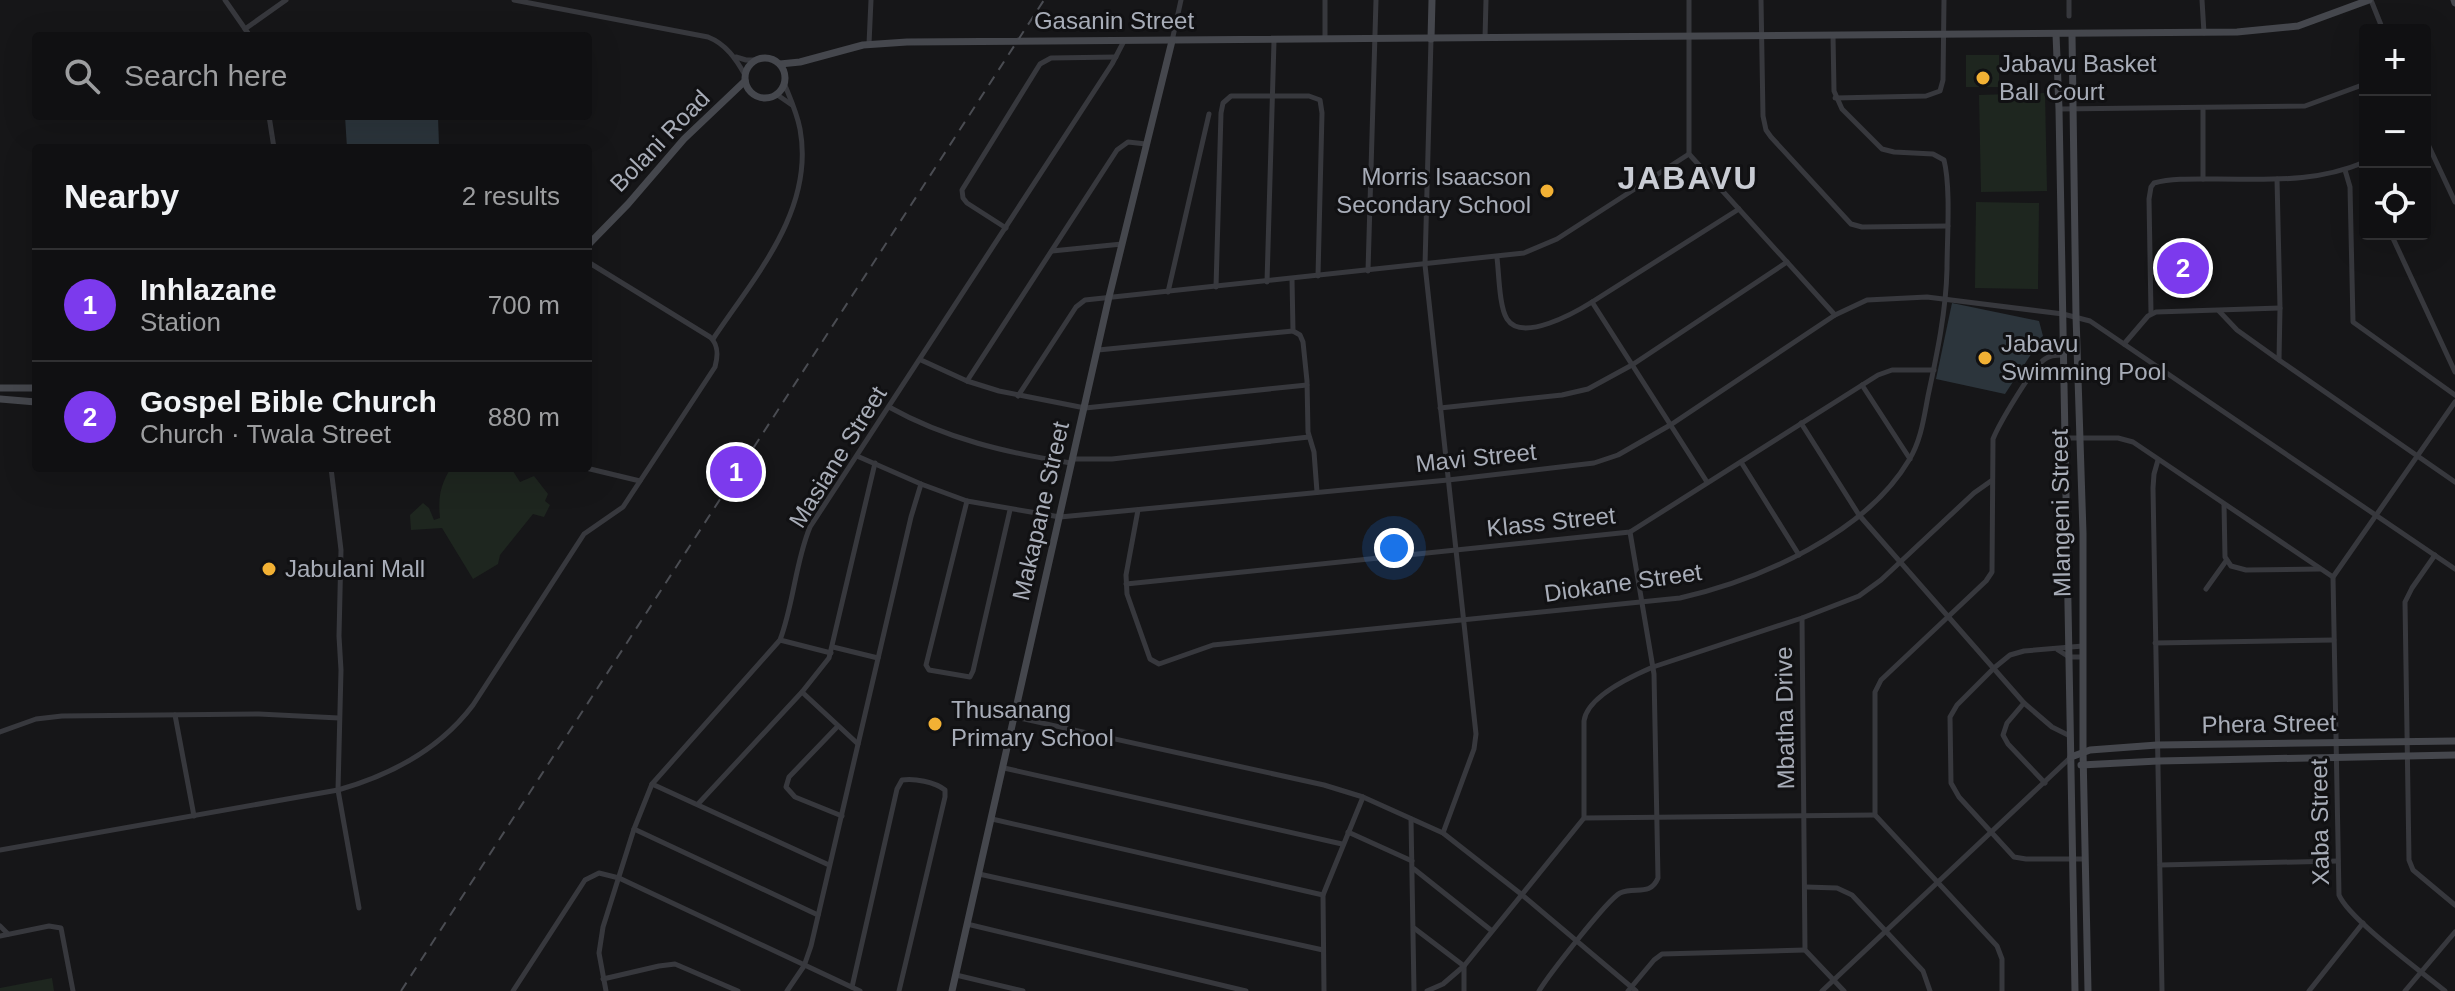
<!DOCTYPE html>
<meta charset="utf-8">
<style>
body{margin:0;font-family:Helvetica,sans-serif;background:#1e1e20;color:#f1f3f6}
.controls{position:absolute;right:24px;top:24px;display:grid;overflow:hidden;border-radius:8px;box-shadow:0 8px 32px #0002}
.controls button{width:72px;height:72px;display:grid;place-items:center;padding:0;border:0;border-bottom:2px solid #303032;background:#101012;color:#f1f3f6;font:40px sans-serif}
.you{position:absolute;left:1394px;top:548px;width:28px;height:28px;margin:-20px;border:6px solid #fff;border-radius:50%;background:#1a73e8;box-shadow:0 0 0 12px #1a73e833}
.badge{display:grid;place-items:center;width:52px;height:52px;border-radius:50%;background:#7c3aed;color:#fff;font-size:26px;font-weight:700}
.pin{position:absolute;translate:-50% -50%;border:4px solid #fff;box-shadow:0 2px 8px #0006}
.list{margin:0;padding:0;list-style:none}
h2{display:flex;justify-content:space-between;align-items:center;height:104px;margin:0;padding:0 32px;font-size:34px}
h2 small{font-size:26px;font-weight:400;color:#9c9d9f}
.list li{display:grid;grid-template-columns:52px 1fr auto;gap:24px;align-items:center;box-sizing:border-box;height:112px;padding:0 32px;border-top:2px solid #303032}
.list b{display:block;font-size:30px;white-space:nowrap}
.list p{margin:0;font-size:26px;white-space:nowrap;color:#9c9d9f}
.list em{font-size:26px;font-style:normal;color:#9c9d9f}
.icon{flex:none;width:44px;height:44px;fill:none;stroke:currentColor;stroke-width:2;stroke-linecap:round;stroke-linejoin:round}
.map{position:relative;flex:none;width:2455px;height:991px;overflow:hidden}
.search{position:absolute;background:#101012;box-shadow:0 8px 32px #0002;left:32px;top:32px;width:560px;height:88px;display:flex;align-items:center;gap:20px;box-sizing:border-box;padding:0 28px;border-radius:8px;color:#9c9d9f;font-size:30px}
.panel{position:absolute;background:#101012;box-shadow:0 8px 32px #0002;left:32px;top:144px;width:560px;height:328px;border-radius:8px}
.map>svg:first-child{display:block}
</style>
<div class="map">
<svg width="2455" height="991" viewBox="0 0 2455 991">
<rect width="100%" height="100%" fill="#161618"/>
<!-- green -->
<g fill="#1e261f">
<rect x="1966" y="55" width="33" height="32"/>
<polygon points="2045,93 2047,191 1981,192 1979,95"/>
<polygon points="1976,202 2039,203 2038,289 1975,288"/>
<path d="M451 468H511L520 482 534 476 548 494 545 501 550 505 544 517 533 514 500 555 498 564 473 579 442 528 411 530 410 515 423 503 429 508 434 520 440 518C438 498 440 485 451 468Z"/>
<polygon points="52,978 54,991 0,991 0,988"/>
</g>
<!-- water -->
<g fill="#2c353c">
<polygon points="345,116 438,116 439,146 347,148"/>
<polygon points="1952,303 2039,321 2043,336 2005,394 1936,379"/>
</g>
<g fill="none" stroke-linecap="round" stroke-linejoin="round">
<!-- street -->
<g stroke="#37383d" stroke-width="5">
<polyline points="225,0 250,36"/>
<path d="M514 0 708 37C726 44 736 59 745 75"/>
<polyline points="1325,0 1325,39"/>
<polyline points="1689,0 1689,154 1835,315"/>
<polyline points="1761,0 1763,116 1766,130 1771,137 1851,224 1862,227 1948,226"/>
<polyline points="2069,0 2069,16"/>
<polyline points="2202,0 2204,33"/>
<polyline points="2371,0 2383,30"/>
<polyline points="245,29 286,0"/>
<polyline points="1485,38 1486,0"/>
<polyline points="1431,39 1425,265 1476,734 1474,749 1443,833"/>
<polyline points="1172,41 1181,0"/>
<polyline points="869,44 871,0"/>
<polyline points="736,57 746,60 755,60"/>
<polyline points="776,94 792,105"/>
<polyline points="1835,98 1926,96 1940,91 1943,80 1944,0"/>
<polyline points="2059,109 2305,106 2365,84"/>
<polyline points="2203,109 2203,179"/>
<polyline points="269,116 274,148"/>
<polyline points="2425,138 2455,202"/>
<polyline points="2360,164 2365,175"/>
<polyline points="2345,170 2350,187 2353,322 2455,395"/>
<polyline points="2277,179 2280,308 2279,360"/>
<polyline points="1006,228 967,203 963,198 962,190 1040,64 1051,58 1116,57"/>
<polyline points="2391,234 2455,372"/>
<polyline points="1052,251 1122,244"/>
<path d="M1497 258C1499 273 1499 306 1507 319 1522 343 1576 312 1592 302L1739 209"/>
<polyline points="1368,271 1376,0"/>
<polyline points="1292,279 1293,331 1300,335 1303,342 1307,381 1308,432 1314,452 1317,492"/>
<polyline points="1267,282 1274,41"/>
<polyline points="1216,287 1221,113 1223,103 1231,96 1309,96 1320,100 1322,113 1318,276"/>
<polyline points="1168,292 1209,114"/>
<polyline points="1592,302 1707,482"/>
<polyline points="2219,311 2237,330 2279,360 2455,482"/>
<path d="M2151 313 2149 199 2151 187 2154 183C2173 178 2196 179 2217 179 2271 179 2314 183 2365 162"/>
<path d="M713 339C755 276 815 210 800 129 797 113 790 98 784 83"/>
<polyline points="2124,344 2148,316 2156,312 2280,308"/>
<polyline points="1098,350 1293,331"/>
<polyline points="921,360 967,381 999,391 1085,408 1307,385"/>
<polyline points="967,381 1117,150 1128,142 1146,144"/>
<polyline points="1862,385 1910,459"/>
<polyline points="1018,396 1076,307 1085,300 1524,253 1557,239 1689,154"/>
<path d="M889 407C946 439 1008 453 1071 463"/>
<polyline points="1440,408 1562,395 1588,389 1632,365 1787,262"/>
<polyline points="1801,423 1859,515 2024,703 2052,727 2070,736"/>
<polyline points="2066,438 2118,438 2133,442 2333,577"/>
<polyline points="857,456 921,484 967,501 1060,517 1448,480 1594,463 1618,455 1672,424 1835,315 1867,300 1927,297 2063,314 2090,321 2455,569"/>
<polyline points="1073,459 1112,459 1309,437"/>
<polyline points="2158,460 2154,474 2153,488 2162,991"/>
<polyline points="1741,462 1799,555"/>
<polyline points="331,468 341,550 339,636 341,670 338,790 359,908"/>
<polyline points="586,468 640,481"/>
<polyline points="967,501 926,665 929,670 970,677 973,671 1010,510"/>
<polyline points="2224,504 2225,557 2231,566 2246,570 2320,569"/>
<path d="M1138 510 1126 575 1127 594 1150 659 1159 664 1213 645 1680 598C1760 580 1866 533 1909 460 1921 441 1924 417 1928 396 1937 354 1946 312 1947 269 1947 239 1951 188 1944 160L1933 154 1894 152 1882 149 1842 109 1834 91 1833 35"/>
<polyline points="2435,555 2412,588 2405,602 2409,860 2413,870 2455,905"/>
<polyline points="1126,584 1630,532 1878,375 1892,370 1934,370"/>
<polyline points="2206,589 2226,561"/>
<polyline points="1802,618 1805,950 1844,991"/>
<polyline points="780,640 831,653"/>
<polyline points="2155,643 2334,640"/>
<polyline points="2083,646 2024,651 2010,655 1994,668 1957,705 1950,717 1951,783 1959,797 2014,857 2026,859 2085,859"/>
<polyline points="833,647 878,658"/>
<polyline points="2058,650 2069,657 2083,657"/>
<polyline points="802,692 858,744"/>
<polyline points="2024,703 2007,723 2003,735 2008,744 2045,783"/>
<polyline points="175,715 194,816"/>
<polyline points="1015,717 1324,785 1363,797 1443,833 1521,894 1636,991"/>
<polyline points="838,726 789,777 786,787 795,797 842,816"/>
<polyline points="0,732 36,719 62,716 259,714 339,718"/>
<polyline points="1004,768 1342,844"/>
<polyline points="652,784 829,865"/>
<polyline points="698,804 802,692 829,658 875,463"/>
<polyline points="1584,818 1875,815"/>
<polyline points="992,819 1323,895"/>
<polyline points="1411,819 1414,991"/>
<polyline points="634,829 818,915"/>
<polyline points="1348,832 1412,861"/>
<path d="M0 850 338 790C391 775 440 749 473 705L584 534 623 507 715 367C718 356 719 345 710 337L588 262"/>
<polyline points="2160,865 2338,861"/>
<polyline points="1414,869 1492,931"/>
<polyline points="979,874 1323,950"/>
<polyline points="1806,887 1837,888 1852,895 1923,971 1930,991"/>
<polyline points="967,924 1246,991"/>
<polyline points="0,926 8,934"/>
<polyline points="1414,928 1464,966"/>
<polyline points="0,936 49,926 61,928 73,991"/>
<polyline points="1464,967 1464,991"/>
<polyline points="956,975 1023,991"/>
<polyline points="603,979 659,966 675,964 738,991"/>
<path d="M852 987 897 789 902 780C914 778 935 782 945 790V797L899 991"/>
<polyline points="513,991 585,880 599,873 619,878 860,991"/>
<path d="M606 991 599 953 603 927 634 829 652 784 780 640C794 603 795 563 810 527L1112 64 1124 41"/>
<polyline points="787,991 804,966 811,946 911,517 921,484"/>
<polyline points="1324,991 1323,895 1363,797"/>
<path d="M1427 991 1443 984 1464 966 1584 818V721C1587 697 1632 676 1653 667L1802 618 1859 596 1881 580 1974 493 1991 481"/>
<path d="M1539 991C1548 976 1607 900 1620 893 1635 886 1650 897 1658 878L1654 674 1630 532"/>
<polyline points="1628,991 1654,960 1662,954 1805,950"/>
<polyline points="1822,991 2071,757"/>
<path d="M2002 991V959L1997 946 1875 815V692L1881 680 1986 581 1992 572 1993 439C1999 424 2033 366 2045 359 2050 355 2057 355 2063 355"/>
<polyline points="2309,991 2363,923"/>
<polyline points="2405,991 2455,932"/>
<path d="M2445 991C2422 972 2349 919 2339 895L2333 577 2455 402"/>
</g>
<!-- secondary -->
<g stroke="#45474d" stroke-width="7">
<polyline points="2454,0 2455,3"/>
<polyline points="2056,34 2059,109 2075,991"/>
<polyline points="2072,34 2076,316 2083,533 2083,751 2088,991"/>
<polyline points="1431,39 1432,0"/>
<circle cx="765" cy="78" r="20"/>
<polyline points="780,64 800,62 863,45 907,42 2237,32 2298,26 2369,0"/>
<polyline points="588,245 628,204 684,139 745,81"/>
<polyline points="0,388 36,388"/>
<polyline points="0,399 36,402"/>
<polyline points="2071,757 2090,750 2157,745 2455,741"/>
<polyline points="2081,765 2158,761 2455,755"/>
<polyline points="952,991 1109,297 1172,41"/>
</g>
<!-- rail -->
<polyline stroke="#4a4c52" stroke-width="2" stroke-dasharray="10 8" stroke-linecap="butt" points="401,991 1044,0"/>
</g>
<!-- markers -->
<g fill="#f2b134" stroke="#111113" stroke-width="3">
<circle cx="1983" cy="78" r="8"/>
<circle cx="1547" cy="191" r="8"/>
<circle cx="1985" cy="358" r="8"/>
<circle cx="269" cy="569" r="8"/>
<circle cx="935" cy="724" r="8"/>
</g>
<g text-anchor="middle" stroke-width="6" stroke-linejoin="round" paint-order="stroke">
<!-- street labels -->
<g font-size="24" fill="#a8adb8" stroke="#111113">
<text x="1114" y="29">Gasanin Street</text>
<text transform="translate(660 141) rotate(-46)" y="8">Bolani Road</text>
<text transform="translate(838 457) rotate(-58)" y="8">Masiane Street</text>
<text transform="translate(1476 458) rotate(-6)" y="8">Mavi Street</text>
<text transform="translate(1041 511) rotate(-77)" y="8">Makapane Street</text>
<text transform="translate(2061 513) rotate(-91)" y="8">Mlangeni Street</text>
<text transform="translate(1551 522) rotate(-6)" y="8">Klass Street</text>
<text transform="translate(1623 583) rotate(-8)" y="8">Diokane Street</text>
<text transform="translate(1785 718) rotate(-91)" y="8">Mbatha Drive</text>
<text transform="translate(2269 724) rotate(-1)" y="8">Phera Street</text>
<text transform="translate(2320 822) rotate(-91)" y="8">Xaba Street</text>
</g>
<!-- poi labels -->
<g font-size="24" fill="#a8adb8" stroke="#111113" text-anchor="start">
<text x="1999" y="72">Jabavu Basket<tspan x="1999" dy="28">Ball Court</tspan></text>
<text x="1531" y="185" text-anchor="end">Morris Isaacson<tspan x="1531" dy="28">Secondary School</tspan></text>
<text x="2001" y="352">Jabavu<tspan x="2001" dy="28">Swimming Pool</tspan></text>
<text x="285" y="577">Jabulani Mall</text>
<text x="951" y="718">Thusanang<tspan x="951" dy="28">Primary School</tspan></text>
</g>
<!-- district labels -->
<g font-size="32" font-weight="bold" letter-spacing="2" fill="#c9ccd4" stroke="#111113">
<text x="1688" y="189">JABAVU</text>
</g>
</g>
</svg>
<div class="controls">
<button>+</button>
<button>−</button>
<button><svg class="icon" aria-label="locate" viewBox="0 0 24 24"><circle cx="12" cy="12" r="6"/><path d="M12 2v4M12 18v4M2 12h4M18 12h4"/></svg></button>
</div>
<div class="you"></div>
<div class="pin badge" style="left:736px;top:472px">1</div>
<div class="pin badge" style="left:2183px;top:268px">2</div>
<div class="search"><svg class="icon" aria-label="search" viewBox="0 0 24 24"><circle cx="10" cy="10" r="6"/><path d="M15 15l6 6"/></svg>Search here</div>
<section class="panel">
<h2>Nearby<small>2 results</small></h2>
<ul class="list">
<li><span class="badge">1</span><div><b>Inhlazane</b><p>Station</p></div><em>700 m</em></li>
<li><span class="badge">2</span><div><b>Gospel Bible Church</b><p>Church · Twala Street</p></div><em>880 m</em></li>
</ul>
</section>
</div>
